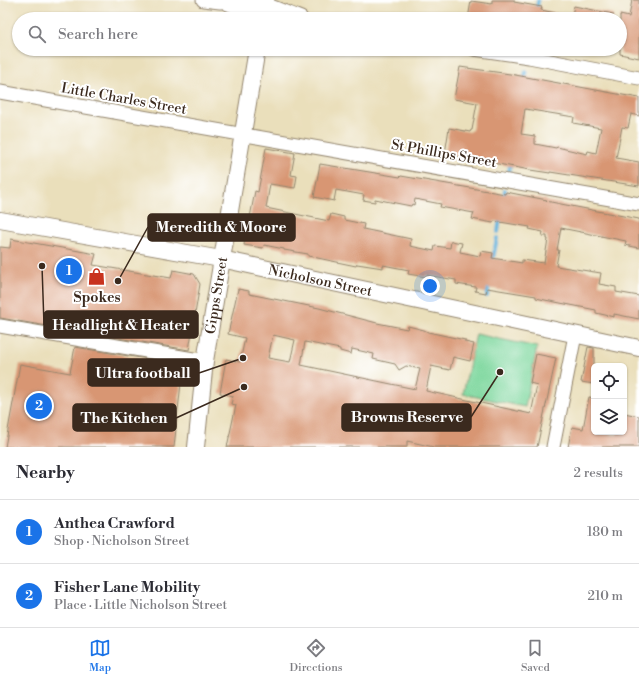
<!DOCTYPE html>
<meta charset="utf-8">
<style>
body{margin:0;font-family:"Libre Bodoni",serif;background:#f2f2f3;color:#2b2b33}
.controls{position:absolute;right:12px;bottom:12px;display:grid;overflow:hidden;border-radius:6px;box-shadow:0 1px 3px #0004}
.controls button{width:36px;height:36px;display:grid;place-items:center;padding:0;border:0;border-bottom:1px solid #e1e1e2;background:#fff;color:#2b2b33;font:20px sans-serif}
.you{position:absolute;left:430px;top:286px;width:14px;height:14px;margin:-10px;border:3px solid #fff;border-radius:50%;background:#1a73e8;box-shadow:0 0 0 6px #1a73e833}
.badge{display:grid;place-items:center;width:26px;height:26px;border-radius:50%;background:#1a73e8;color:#fff;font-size:13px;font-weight:700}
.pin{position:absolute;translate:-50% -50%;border:2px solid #fff;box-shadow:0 1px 4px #0006}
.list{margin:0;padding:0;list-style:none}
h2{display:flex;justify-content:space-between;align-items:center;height:52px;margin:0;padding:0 16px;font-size:17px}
h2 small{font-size:13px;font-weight:400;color:#7c7c81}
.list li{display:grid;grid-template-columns:26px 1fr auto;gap:12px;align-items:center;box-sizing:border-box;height:64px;padding:0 16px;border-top:1px solid #e1e1e2}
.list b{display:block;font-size:15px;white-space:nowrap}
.list p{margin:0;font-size:13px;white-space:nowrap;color:#7c7c81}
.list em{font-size:13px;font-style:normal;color:#7c7c81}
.icon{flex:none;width:22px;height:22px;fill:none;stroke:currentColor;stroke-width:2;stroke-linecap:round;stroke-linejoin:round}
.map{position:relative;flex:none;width:639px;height:447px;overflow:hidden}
.search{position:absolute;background:#fff;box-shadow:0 1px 3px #0004;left:12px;right:12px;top:12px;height:44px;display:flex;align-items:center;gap:10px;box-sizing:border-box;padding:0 14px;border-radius:22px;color:#7c7c81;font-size:15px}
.sheet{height:180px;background:#fff}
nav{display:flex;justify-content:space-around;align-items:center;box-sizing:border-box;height:56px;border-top:1px solid #e1e1e2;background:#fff;font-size:11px;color:#7c7c81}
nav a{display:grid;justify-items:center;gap:2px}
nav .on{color:#1a73e8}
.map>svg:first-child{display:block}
</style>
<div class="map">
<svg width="639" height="447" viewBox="0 0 639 447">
<rect width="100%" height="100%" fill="#fff"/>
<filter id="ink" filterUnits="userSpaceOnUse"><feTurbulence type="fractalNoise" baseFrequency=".025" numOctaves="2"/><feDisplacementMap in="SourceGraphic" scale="8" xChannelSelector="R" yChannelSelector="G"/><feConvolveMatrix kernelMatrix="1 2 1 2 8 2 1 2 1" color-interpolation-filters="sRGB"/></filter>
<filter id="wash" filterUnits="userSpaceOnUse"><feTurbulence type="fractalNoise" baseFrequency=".012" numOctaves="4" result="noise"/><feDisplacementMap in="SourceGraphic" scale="16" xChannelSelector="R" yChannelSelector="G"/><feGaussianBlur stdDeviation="0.9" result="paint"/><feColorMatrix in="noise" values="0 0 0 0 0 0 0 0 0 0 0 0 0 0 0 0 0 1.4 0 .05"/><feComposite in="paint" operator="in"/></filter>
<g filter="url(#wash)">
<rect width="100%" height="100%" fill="#eadfbb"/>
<!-- green -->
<polygon fill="#7dd79d" stroke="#5c805e" points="476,334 537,347 525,407 463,394"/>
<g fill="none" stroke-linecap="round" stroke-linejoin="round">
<!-- stream -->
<g stroke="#5fafda" stroke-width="4">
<polyline points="535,19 538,1"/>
<polyline points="524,82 526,72"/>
<polyline points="509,171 511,161"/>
<polyline points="504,199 505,190"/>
<polyline points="498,232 500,218"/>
<polyline points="492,263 497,238"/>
<polyline points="487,296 489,284"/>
</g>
</g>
<g id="blocks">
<!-- building -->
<g fill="#d89673" fill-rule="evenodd">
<polygon points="492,0 514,0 514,2 542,7 541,10 561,14 560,19 468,19 471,1 492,4"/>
<polygon points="632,0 639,0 639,58 620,54 620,15 629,17"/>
<polygon points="574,6 613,14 613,19 571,19"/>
<path d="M460 67 510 74 639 98V116L631 114 628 128 622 127 616 158 639 162V186L550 172V173L530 170 445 154 449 128 470 132 471 130H472L477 103 454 99ZM525 109 574 117 573 123 601 128 596 153 588 151 587 154 557 147 556 148 535 144V136L521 134Z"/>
<polygon points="266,148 295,153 291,175 297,176 295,188 270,184 266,208 329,221 331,214 344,217 344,220 364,224 363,229 411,239 410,246 434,251 435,246 450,248 451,241 462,243 460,252 480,256 481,251 493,253 492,258 522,263 522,260 544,263 548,239 547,239 547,236 542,236 543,232 529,229 530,227 494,221 493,223 472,219 474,213 440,207 441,204 415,199 414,205 412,204 411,206 375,199 375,202 363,200 364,195 336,190 334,201 314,197 320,164 400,177 401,176 505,194 506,192 547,200 546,201 566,205 639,219 639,248 625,245 626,241 561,228 557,250 559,250 556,266 601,273 599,284 616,287 616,292 639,296 639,319 614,314 614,317 596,313 596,310 545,300 536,298 536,296 487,288 486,293 475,291 476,287 456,284 456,280 426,275 426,277 408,274 409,270 383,265 383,268 357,264 356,266 308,256 308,254 284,250 284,249 264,245 263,248 244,245 247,227 248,228 255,191 258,192"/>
<polygon points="11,239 96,254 93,265 171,278 173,270 194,274 200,284 189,350 0,318 0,247 10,248"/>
<path d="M238 289 249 291V294L319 308 377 323 407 329 408 326 424 330 428 332 465 340V342L474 344 470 361 453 357 450 370 431 366 426 391 531 414 537 385 530 383 536 354 556 358 537 447H434L407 441V447H227L236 405 231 404 233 396 220 393 226 359 240 362 245 338 228 334ZM273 335 295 340 290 362 268 358ZM305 342 340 349V351L351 354 352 349 374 354 373 359 395 364 399 370 406 366 420 369 415 389 301 365Z"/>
<polygon points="75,347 183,365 174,447 5,447 20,364 70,373"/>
<polygon points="588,347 594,348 594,384 581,382"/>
<polygon points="589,397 594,398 594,432 617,435 617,432 624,432 624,413 639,416 639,447 568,447 572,427 583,429"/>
</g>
</g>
</g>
<g filter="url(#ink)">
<use href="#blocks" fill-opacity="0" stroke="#92846c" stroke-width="1"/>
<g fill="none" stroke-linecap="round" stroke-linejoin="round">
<defs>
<g id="minor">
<polyline points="203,0 220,2 249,0 255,1 268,5 301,18"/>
<polyline points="228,4 263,17 276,19"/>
<polyline points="474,49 529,57 639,78"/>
<polyline points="0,92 639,204"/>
<polyline points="0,326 205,361"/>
<polyline points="553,447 575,335"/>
</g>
<g id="tertiary">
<polyline points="262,19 266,0"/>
<path id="s1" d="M0 220 221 259 639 348"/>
<path id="s2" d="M196 447 205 361 257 49"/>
</g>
</defs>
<!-- minor casing -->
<use href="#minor" stroke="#92846c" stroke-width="15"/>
<!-- tertiary casing -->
<use href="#tertiary" stroke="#92846c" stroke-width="18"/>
<!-- minor -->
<use href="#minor" stroke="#fff" stroke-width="13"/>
<!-- tertiary -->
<use href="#tertiary" stroke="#fff" stroke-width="16"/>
</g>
</g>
<!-- icons -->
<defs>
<symbol id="shop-bare" viewBox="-9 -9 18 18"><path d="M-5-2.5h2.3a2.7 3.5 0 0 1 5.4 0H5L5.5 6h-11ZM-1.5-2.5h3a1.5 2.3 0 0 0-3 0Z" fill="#c8321e" stroke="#fff" stroke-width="2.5" paint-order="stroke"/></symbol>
</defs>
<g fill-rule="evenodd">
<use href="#shop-bare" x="84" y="264" width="25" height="25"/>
</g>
<g text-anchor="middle" stroke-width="4" stroke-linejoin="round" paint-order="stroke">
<!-- street labels -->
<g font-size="14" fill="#3b2a1e" stroke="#fff">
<text transform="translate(124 98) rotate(10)" y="5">Little Charles Street</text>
<text transform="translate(444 153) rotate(10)" y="5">St Phillips Street</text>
<text dy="5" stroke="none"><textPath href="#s1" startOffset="326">Nicholson Street</textPath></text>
<text dy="5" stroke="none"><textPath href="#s2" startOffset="153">Gipps Street</textPath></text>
</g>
<!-- poi labels -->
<g font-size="14" font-weight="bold" fill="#3b2a1e" stroke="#fff">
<text x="97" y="302">Spokes</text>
</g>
</g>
<!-- callouts -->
<path fill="none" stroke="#3b2a1e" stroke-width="1.5" d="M118 281L148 227M42 266L44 325M243 358L199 373M500 372L471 417M244 387L176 418"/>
<g fill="#3b2a1e" stroke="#fff" stroke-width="1.5">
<circle cx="118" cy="281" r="4"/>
<circle cx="42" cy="266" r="4"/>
<circle cx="243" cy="358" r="4"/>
<circle cx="500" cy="372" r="4"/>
<circle cx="244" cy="387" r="4"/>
</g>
<g fill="#3b2a1e" stroke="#3b2a1e" stroke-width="1.5">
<rect x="148" y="214" width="147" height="27" rx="4"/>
<rect x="44" y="311" width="154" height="27" rx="4"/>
<rect x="88" y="359" width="111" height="27" rx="4"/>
<rect x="342" y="404" width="129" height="27" rx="4"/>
<rect x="73" y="404" width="103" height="27" rx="4"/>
</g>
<g font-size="15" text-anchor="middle" font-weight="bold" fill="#fff">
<text x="221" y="232">Meredith &amp; Moore</text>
<text x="121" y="330">Headlight &amp; Heater</text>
<text x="143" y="378">Ultra football</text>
<text x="407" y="422">Browns Reserve</text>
<text x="124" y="423">The Kitchen</text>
</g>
</svg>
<div class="controls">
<button><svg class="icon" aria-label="locate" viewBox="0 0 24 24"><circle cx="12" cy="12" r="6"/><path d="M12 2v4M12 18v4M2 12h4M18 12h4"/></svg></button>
<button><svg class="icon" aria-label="layers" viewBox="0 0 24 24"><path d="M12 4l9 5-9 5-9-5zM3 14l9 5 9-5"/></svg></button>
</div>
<div class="you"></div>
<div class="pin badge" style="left:69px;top:271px">1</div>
<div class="pin badge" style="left:39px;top:406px">2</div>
<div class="search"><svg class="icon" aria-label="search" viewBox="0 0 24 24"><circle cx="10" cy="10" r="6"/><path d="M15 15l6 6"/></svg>Search here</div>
</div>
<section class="sheet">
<h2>Nearby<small>2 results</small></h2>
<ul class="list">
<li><span class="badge">1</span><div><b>Anthea Crawford</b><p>Shop · Nicholson Street</p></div><em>180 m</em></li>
<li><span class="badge">2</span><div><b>Fisher Lane Mobility</b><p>Place · Little Nicholson Street</p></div><em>210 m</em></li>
</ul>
</section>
<nav>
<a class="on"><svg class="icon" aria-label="map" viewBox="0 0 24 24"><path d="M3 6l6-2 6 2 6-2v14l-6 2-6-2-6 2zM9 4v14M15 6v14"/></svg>Map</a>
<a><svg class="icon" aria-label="directions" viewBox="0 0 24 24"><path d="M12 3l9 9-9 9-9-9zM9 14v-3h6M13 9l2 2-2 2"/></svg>Directions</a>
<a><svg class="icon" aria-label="saved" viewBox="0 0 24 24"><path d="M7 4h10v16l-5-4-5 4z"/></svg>Saved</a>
</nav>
